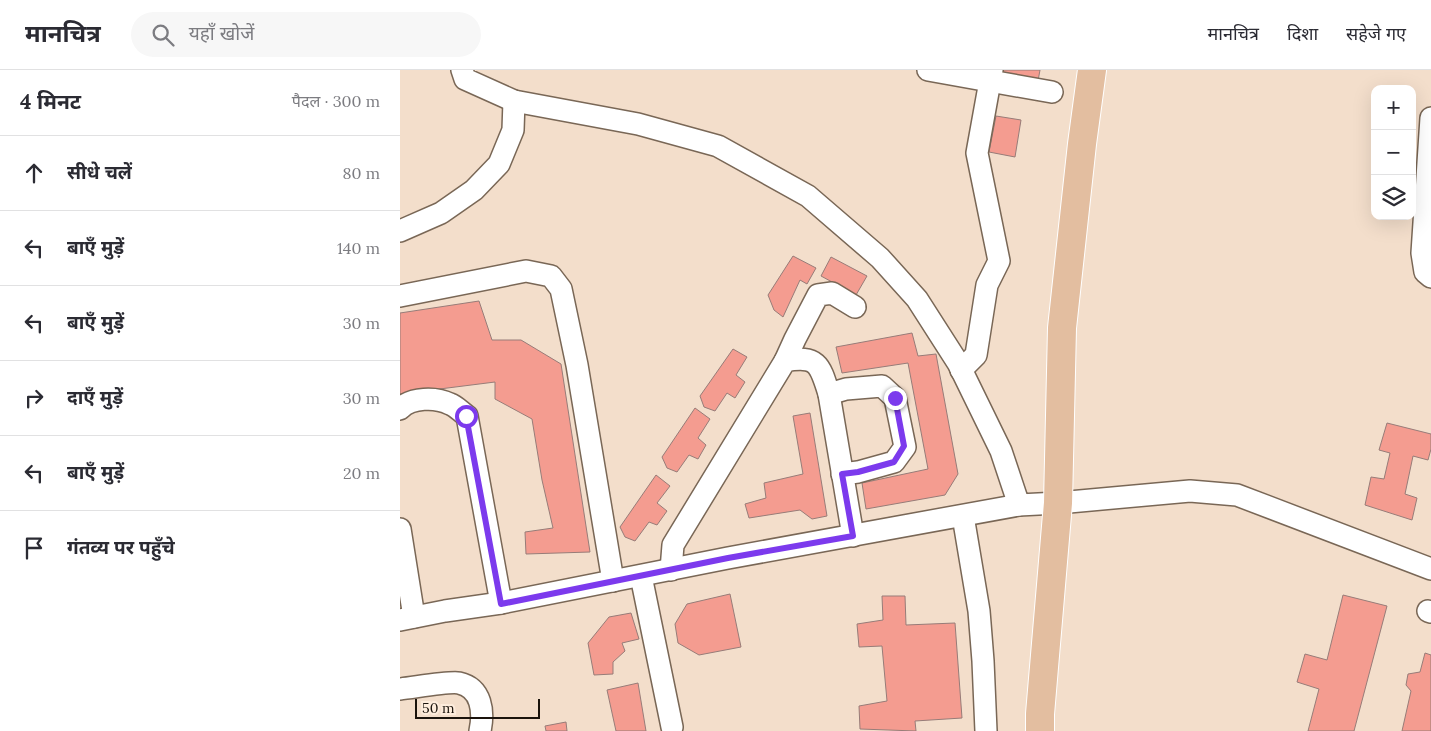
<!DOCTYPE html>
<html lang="hi">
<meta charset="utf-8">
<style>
body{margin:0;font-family:Lora,"Noto Sans Devanagari",serif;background:#f7f7f7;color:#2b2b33}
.controls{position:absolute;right:15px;top:15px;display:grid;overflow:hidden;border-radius:10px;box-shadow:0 5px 20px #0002}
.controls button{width:45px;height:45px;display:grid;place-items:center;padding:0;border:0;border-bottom:1px solid #e1e1e2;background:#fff;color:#2b2b33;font:25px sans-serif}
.scale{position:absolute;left:15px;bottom:12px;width:125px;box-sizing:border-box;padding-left:5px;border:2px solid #1a130c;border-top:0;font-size:14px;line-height:18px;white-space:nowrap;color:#1a130c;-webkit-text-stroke:4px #fdecdc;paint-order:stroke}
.stop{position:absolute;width:15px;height:15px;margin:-11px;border:4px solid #7c3aed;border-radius:50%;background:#fff}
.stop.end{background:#7c3aed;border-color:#fff;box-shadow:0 1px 5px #0008}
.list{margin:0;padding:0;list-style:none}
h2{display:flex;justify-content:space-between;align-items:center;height:65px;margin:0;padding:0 20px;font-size:21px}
h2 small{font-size:16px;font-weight:400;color:#7c7c81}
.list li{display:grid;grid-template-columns:32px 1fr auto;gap:15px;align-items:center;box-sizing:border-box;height:75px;padding:0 20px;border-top:1px solid #e1e1e2}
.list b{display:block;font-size:19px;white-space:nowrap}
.list em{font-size:16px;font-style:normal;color:#7c7c81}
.icon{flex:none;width:28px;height:28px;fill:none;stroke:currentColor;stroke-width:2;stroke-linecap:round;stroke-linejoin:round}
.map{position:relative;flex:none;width:1031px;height:661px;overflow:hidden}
header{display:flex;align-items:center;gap:30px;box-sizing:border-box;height:70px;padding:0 25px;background:#fff;border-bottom:1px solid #e1e1e2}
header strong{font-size:24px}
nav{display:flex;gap:28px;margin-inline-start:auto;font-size:18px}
.search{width:350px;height:45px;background:#f7f7f7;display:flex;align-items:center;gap:12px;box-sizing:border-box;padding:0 18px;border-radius:28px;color:#7c7c81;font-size:19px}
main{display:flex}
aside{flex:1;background:#fff}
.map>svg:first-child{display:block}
</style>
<header>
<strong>मानचित्र</strong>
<div class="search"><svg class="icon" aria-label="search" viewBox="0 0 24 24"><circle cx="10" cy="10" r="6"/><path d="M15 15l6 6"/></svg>यहाँ खोजें</div>
<nav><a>मानचित्र</a><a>दिशा</a><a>सहेजे गए</a></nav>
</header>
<main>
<aside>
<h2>4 मिनट<small>पैदल · 300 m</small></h2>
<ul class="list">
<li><svg class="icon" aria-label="ahead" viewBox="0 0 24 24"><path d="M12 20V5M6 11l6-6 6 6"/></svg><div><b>सीधे चलें</b></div><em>80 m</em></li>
<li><svg class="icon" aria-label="left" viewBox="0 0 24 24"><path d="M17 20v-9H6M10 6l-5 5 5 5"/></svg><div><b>बाएँ मुड़ें</b></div><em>140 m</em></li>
<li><svg class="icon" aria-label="left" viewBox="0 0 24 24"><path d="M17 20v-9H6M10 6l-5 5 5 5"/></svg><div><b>बाएँ मुड़ें</b></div><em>30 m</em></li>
<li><svg class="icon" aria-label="right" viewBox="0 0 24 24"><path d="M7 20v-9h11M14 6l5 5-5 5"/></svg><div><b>दाएँ मुड़ें</b></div><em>30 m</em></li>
<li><svg class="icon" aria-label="left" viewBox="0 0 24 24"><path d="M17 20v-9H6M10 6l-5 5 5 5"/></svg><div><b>बाएँ मुड़ें</b></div><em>20 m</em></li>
<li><svg class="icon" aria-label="arrive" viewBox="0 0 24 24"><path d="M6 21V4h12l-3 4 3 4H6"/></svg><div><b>गंतव्य पर पहुँचे</b></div></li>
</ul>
</aside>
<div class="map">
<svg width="1031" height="661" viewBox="0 0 1031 661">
<rect width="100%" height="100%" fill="#f3decb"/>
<!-- building -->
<g fill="#f49c90" stroke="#977c78">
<polygon points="602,0 640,0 638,11 601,3"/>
<polygon points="596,46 621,50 615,87 589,82"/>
<polygon points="393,186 416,198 407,214 400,210 383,247 374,240 368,225"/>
<polygon points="431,187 467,206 456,225 421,206"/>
<polygon points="79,231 92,270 121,270 161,294 190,482 126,484 125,462 153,458 142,410 132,349 95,329 95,312 0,324 0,243"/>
<polygon points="512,263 518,286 536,284 558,404 545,425 466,439 462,413 528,399 508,293 442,303 436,277"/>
<polygon points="333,279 347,287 336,305 345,312 335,328 327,323 315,341 304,337 300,326"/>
<polygon points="295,338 310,349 298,368 306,375 298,389 289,385 277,402 267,398 262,387"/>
<polygon points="410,343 427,446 412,449 400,440 349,448 345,434 366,428 364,413 403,404 393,346"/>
<polygon points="987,353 1031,364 1031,379 1028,390 1013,386 1005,424 1017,428 1012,450 965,435 971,407 984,409 990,383 979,380"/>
<polygon points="256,405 270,416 257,433 267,441 257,455 249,452 235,471 225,467 220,457"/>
<polygon points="330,524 341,577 299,585 278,573 275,554 287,534"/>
<polygon points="943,525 987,536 954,661 908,661 919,619 897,612 905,584 927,590"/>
<polygon points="482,526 505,526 506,555 555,553 562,648 515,651 516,661 460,659 459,636 487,631 482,576 459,577 457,554 483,550"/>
<polygon points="231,543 239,569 222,573 225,581 213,592 213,604 194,605 188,573 209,547"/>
<polygon points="1025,583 1031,585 1031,661 1002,661 1011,621 1006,615 1008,604 1020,602"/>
<polygon points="238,613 246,661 216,661 207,620"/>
<polygon points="166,652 167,661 146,661 145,656"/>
</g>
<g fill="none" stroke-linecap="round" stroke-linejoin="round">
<defs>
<g id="minor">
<polyline points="62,0 65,9 114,31 238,54 318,76 408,126 480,188 517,229 558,293 601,381 619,435 658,433 790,421 837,425 1031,499"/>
<polyline points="528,0 652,22"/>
<polyline points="1031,48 1022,183 1025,202 1031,207"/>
<polyline points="0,161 41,143 74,120 99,94 113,60 114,31"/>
<polyline points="0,226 126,201 151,206 161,219 177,295 213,511"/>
<polyline points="385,291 395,269 418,225 432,223 455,237"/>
<polyline points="561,300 576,285 587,215 599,191 577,83 592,0"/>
<polyline points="429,324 446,319 482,316 495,328 505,377 494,392 458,402 442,404"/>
<path d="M0 339C11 327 36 327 50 334 56 336 61 342 67 346L101 533"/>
<polyline points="563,446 579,541 583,591 586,661"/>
<polyline points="0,459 14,547"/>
<path d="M271 500 273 475 385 291C418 285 420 295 429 324L453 466"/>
<polyline points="241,506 272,657"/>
<polyline points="1028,541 1031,542"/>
<polyline points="0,550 45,541 101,533 328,488 619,435"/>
<path d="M0 619C12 618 49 611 59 613 82 618 84 642 80 661"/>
</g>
<polyline id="major" points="640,661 640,644 658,433 662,258 682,74 692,0"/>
</defs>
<!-- minor casing -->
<use href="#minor" stroke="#796756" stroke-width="24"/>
<!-- major casing -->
<use href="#major" stroke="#fff" stroke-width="30"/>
<!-- minor -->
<use href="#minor" stroke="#fff" stroke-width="21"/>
<!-- major -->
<use href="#major" stroke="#e3bea0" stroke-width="28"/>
</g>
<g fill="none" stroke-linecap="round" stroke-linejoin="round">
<!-- route -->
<polyline stroke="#7c3aed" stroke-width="6" points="66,346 101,534 328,488 453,466 442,404 458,402 494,392 504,376 495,328"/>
</g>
</svg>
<div class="controls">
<button>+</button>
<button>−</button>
<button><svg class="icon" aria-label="layers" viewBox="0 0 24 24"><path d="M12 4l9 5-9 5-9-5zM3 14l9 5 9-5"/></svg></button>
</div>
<div class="scale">50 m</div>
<div class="stop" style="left:66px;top:346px"></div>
<div class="stop end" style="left:495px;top:328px"></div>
</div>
</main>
